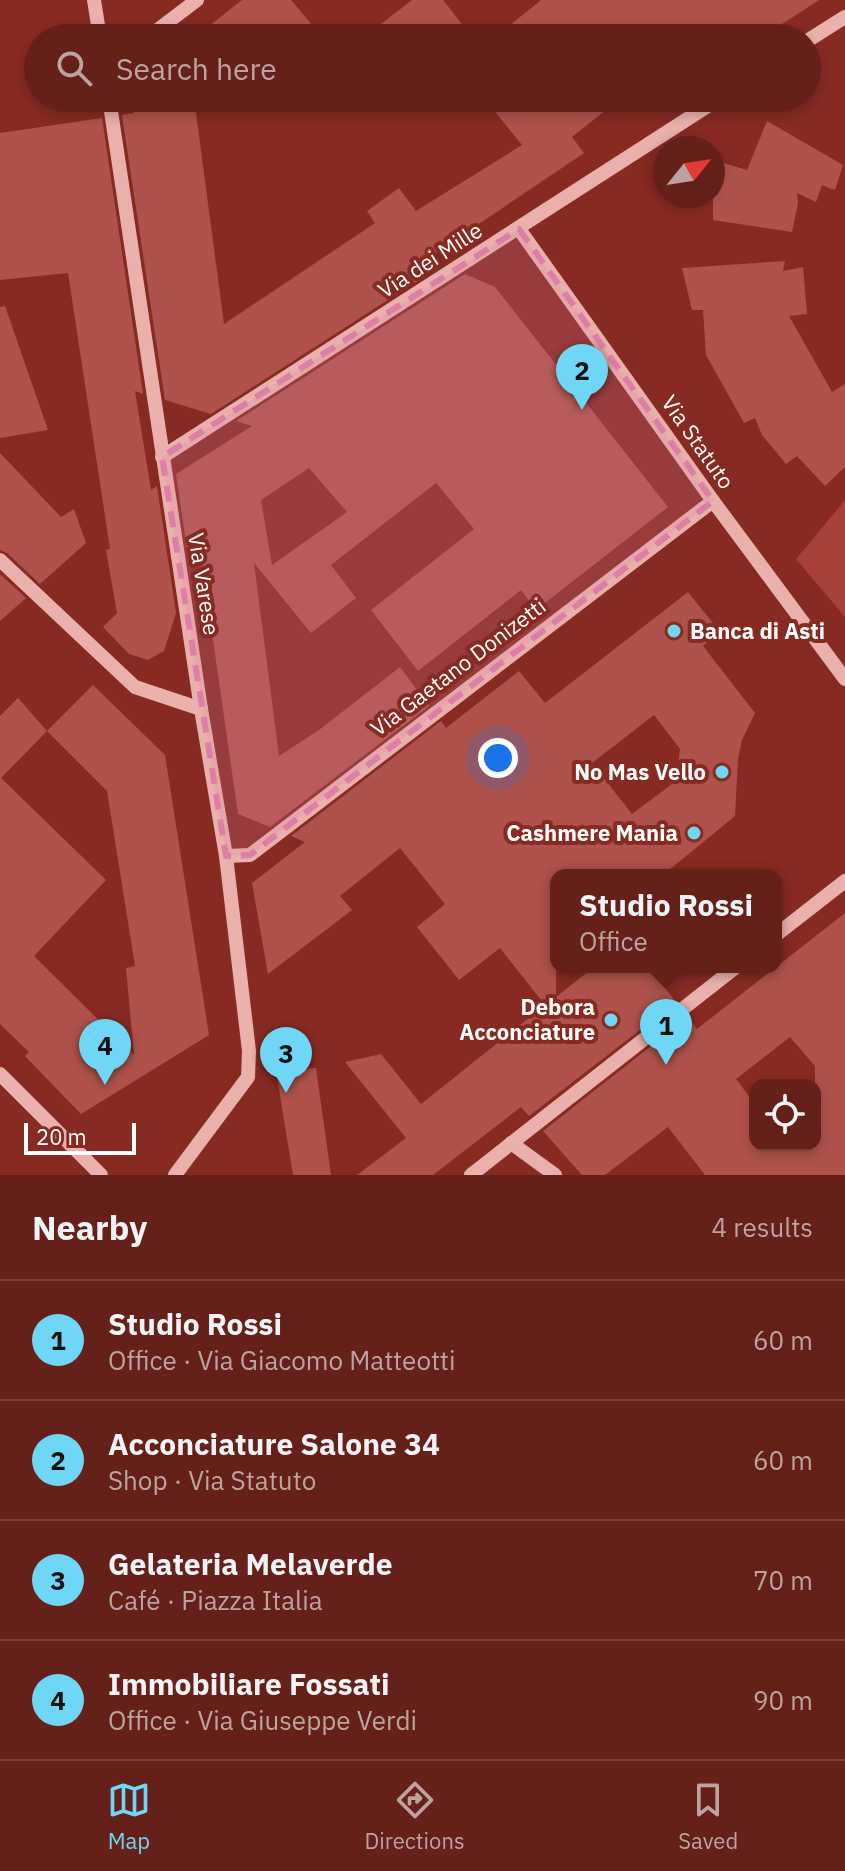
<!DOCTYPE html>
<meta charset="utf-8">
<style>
body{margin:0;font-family:"IBM Plex Sans",sans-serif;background:#6b2823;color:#f1f3f6}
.controls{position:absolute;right:24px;bottom:24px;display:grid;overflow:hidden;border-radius:16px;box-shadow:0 4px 12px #0003}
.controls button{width:72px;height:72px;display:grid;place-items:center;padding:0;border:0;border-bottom:2px solid #793e39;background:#65201a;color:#f1f3f6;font:40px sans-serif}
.compass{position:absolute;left:653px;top:136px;width:72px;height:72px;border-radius:50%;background:#65201a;box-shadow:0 4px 12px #0003;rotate:60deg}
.scale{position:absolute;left:24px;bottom:20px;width:112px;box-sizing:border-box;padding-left:8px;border:4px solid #fff;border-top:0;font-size:22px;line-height:28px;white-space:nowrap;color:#fff;-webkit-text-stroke:6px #872a22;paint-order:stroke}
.you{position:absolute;left:498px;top:758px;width:28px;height:28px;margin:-20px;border:6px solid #fff;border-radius:50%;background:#1a73e8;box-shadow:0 0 0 12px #1a73e833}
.badge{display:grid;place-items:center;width:52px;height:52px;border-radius:50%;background:#6fd7f5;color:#111;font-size:26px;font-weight:700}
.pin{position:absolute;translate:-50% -66px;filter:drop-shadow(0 2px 4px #0008)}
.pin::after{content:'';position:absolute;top:42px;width:28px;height:24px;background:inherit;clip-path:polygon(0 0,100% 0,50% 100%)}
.popup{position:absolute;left:550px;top:869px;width:232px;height:104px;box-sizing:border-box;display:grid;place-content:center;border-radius:16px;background:#65201a;filter:drop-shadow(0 2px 6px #0005);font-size:26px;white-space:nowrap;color:#bca3a2}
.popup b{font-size:30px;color:#f1f3f6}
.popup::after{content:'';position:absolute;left:50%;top:100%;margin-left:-16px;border:16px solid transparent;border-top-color:#65201a}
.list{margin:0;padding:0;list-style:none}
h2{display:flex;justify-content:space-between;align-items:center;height:104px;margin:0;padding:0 32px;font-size:34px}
h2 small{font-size:26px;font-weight:400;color:#bca3a2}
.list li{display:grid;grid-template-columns:52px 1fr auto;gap:24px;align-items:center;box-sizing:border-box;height:120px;padding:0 32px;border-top:2px solid #793e39}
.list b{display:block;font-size:30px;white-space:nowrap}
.list p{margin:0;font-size:26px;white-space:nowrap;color:#bca3a2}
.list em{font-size:26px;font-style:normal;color:#bca3a2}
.icon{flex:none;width:44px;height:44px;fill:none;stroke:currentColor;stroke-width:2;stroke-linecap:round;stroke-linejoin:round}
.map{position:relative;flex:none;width:845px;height:1175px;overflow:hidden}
.search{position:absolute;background:#65201a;box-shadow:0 4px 12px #0003;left:24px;right:24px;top:24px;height:88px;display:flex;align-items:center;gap:20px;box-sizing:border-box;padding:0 28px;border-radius:44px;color:#bca3a2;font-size:30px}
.sheet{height:584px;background:#65201a}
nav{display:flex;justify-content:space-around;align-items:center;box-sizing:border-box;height:112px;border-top:2px solid #793e39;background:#65201a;font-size:22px;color:#bca3a2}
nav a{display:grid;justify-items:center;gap:4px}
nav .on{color:#6fd7f5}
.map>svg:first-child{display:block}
</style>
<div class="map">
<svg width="845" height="1175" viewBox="0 0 845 1175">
<rect width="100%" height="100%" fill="#872a22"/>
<!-- green -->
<polygon fill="#a64039" points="845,500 845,617 796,559"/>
<!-- building -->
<g fill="#af524b" fill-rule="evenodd">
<polygon points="242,0 291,0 323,38 194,38"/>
<polygon points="412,0 443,0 473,38 435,38 432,34 425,38 363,38"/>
<polygon points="541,0 819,0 761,38 494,38"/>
<polygon points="132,98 194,98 224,324 375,223 367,211 399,188 416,211 522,145 484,98 621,98 572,137 584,153 427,259 442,265 211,414 165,400 122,115 134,113"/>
<polygon points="102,118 143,394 135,391 151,490 157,486 176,613 164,651 148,660 129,654 103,627 117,613 106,550 110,549 68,273 0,280 0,133"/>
<polygon points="767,121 843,165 835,190 822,185 816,202 797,193 798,203 792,232 713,220 713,160 747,170"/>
<polygon points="785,261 783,271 803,267 807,314 789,316 832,392 845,384 845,467 825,486 797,456 786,464 762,435 755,418 744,423 706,355 703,310 692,310 682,268"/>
<path d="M465 274 495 287 668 507 536 610 521 590 418 671 371 610 474 529 436 483 331 565 356 598 311 633 254 563 279 756 319 730 400 667 429 706 270 827 238 814 199 542 190 570 176 474 252 426 236 421ZM309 468 347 512 272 565 261 500Z"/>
<polygon points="5,306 48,430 0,438 0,307"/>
<polygon points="0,453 61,517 74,509 86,543 40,584 7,553 0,550"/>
<polygon points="0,574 26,598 0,621"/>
<path d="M688 592 720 632 703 646 755 713 742 740 738 759 735 816 663 875H556V997L594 967H648L676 1002 529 1116 521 1107 433 1175H357L406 1138 345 1062 381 1054 421 1104 545 1005 500 948 459 980 417 927 445 904 400 848 340 896 352 910 268 974 252 883 305 842 291 836 441 721 446 728 519 671 545 703ZM654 715 680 749 676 781 632 814 592 763Z"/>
<path d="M93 685 165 755 209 1035 81 1114 25 1056 29 1052 0 1024V716L18 698 47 731ZM47 731 107 791 135 966 126 968 134 1055 34 956 106 880 1 778Z"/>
<path d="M845 913V1175H705L668 1127 605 1175H582L543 1131 688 1017 697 1029ZM790 1037 815 1066V1145H755V1104L736 1079Z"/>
<polygon points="316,1068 331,1175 293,1175 276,1071"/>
</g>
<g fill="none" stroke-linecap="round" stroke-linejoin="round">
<!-- minor -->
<g stroke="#e9b0ac" stroke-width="14">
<polyline points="94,0 100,38"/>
<polyline points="147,38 197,0"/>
<polyline points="807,41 845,17"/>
<polyline points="109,98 201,709 226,856 249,1051 248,1077 175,1175"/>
<polyline points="519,229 713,501 845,679"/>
<polyline points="162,457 720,98"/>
<polyline points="0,560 135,687 201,709"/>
<polyline points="226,856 250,855 713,501"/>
<polyline points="776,935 845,881"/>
<polyline points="0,1074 101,1175"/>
<polyline points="511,1143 555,1175"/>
<polyline points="471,1175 736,967"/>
</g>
</g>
<!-- marked area -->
<path fill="#dd80a5" fill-opacity="0.2" stroke="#dd80a5" stroke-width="6" stroke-dasharray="16 10" stroke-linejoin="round" d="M519 229 713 501 250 855 226 856 162 457Z"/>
<!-- markers -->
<g fill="#6fd7f5" stroke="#872a22" stroke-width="3">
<circle cx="674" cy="631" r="8"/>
<circle cx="722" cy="772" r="8"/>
<circle cx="694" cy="833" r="8"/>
<circle cx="611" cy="1020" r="8"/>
</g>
<g text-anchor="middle" stroke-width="8" stroke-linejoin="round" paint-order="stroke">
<!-- street labels -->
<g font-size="22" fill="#fff" stroke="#872a22">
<text transform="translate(430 260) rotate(-33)" y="8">Via dei Mille</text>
<text transform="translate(698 442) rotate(55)" y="8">Via Statuto</text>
<text transform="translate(204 584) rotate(81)" y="8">Via Varese</text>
<text transform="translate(458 667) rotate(-37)" y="8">Via Gaetano Donizetti</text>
</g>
<!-- poi labels -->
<g font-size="22" font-weight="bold" fill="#fff" stroke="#872a22" text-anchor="end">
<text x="690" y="639" text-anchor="start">Banca di Asti</text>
<text x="706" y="780">No Mas Vello</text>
<text x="678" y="841">Cashmere Mania</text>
<text x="595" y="1015">Debora<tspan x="595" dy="25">Acconciature</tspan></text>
</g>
</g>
</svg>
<div class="controls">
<button><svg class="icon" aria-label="locate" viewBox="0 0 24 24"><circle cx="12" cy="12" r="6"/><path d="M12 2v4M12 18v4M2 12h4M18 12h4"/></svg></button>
</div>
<svg class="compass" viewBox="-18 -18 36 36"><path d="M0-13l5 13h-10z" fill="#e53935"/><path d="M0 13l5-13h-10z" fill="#bca3a2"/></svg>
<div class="scale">20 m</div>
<div class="you"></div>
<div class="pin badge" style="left:666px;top:1065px">1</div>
<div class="popup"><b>Studio Rossi</b>Office</div>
<div class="pin badge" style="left:582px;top:410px">2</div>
<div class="pin badge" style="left:286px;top:1093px">3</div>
<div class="pin badge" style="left:105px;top:1085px">4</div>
<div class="search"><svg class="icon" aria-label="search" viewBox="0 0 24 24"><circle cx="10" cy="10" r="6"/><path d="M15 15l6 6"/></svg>Search here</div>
</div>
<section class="sheet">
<h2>Nearby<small>4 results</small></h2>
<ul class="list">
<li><span class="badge">1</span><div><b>Studio Rossi</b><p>Office · Via Giacomo Matteotti</p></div><em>60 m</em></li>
<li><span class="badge">2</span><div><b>Acconciature Salone 34</b><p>Shop · Via Statuto</p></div><em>60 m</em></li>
<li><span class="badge">3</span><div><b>Gelateria Melaverde</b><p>Café · Piazza Italia</p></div><em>70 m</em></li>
<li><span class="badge">4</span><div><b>Immobiliare Fossati</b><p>Office · Via Giuseppe Verdi</p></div><em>90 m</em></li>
</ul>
</section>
<nav>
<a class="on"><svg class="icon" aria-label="map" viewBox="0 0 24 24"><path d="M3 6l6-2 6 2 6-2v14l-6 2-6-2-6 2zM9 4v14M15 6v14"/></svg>Map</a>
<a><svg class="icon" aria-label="directions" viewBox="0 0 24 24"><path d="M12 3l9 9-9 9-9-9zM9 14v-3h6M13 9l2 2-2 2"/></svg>Directions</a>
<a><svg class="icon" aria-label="saved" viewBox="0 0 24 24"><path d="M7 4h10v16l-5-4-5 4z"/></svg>Saved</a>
</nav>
